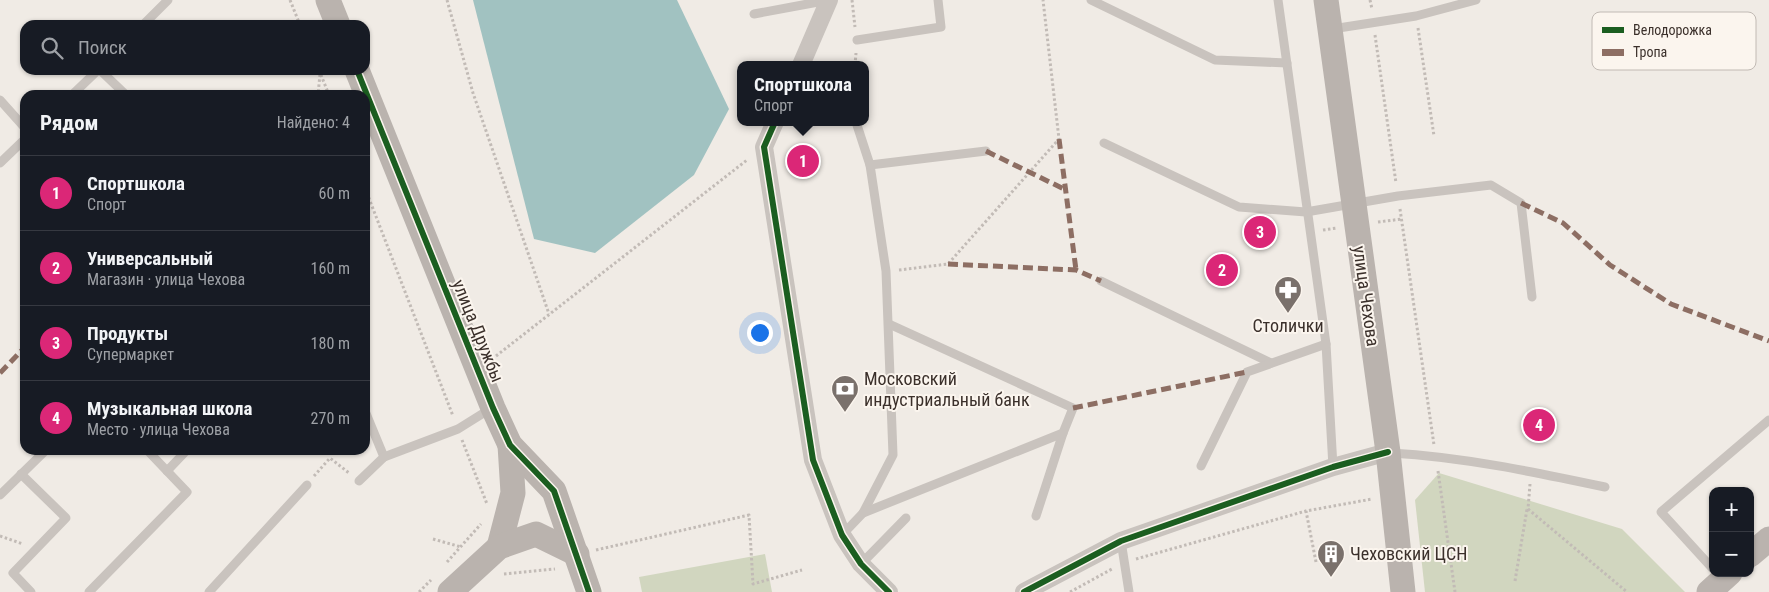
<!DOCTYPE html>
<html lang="ru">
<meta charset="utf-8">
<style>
body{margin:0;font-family:"Roboto Condensed",sans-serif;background:#242831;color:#f1f3f6}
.controls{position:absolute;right:15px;bottom:15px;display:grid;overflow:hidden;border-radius:10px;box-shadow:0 1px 4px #0004}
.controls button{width:45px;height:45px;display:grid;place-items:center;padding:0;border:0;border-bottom:1px solid #363941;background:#171b24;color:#f1f3f6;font:25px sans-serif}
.you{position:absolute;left:759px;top:332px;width:18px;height:18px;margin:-12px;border:4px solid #fff;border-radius:50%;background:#1a73e8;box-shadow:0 0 0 8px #1a73e833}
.badge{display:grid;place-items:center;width:32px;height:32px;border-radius:50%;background:#db2777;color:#fff;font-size:16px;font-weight:700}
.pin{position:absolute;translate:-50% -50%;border:2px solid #fff;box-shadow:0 1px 5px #0006}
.popup{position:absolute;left:737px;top:61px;width:132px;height:65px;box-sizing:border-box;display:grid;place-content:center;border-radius:10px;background:#171b24;filter:drop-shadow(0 1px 4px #0005);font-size:16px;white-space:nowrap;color:#9ea1a6}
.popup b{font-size:19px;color:#f1f3f6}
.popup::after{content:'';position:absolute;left:50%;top:100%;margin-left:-10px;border:10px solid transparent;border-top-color:#171b24}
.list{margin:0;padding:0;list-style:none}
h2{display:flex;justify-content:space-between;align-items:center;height:65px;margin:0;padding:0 20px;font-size:21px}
h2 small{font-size:16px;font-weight:400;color:#9ea1a6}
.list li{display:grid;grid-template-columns:32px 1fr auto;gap:15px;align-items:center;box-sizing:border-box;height:75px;padding:0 20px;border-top:1px solid #363941}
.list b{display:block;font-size:19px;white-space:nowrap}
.list p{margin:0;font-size:16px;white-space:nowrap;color:#9ea1a6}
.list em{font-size:16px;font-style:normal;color:#9ea1a6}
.icon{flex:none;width:28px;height:28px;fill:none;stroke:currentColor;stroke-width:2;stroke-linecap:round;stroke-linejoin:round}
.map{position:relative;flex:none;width:1769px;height:592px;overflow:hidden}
.search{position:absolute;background:#171b24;box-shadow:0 1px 4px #0004;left:20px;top:20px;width:350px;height:55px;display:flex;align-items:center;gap:12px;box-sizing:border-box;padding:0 18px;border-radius:15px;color:#9ea1a6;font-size:19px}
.panel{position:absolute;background:#171b24;box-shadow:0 1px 4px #0004;left:20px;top:90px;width:350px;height:365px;border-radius:15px}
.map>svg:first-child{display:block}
</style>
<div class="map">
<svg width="1769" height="592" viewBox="0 0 1769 592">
<rect width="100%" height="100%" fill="#f0ebe5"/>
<!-- green -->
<g fill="#d1d6bf">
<polygon points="1439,473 1622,529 1685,592 1425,592 1415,500"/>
<polygon points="765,554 772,592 642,592 639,577"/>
</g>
<!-- water -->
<polygon fill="#a1c2c1" points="473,0 677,0 729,109 694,175 595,253 534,239"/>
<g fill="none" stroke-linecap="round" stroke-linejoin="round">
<!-- path -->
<g stroke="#c2bbb6" stroke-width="3" stroke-dasharray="2.5 2.5" stroke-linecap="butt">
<polyline points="290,0 300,25"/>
<polyline points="447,0 473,93 549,314"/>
<polyline points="852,0 855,27"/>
<polyline points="1370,0 1372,9"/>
<polyline points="1418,28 1434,136"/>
<polyline points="1375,35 1396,183"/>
<polyline points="855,65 856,53"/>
<polyline points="306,70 320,74 318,95"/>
<polyline points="319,70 329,95"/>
<polyline points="793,123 802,122"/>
<polyline points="365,188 453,416"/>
<polyline points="1400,209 1434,445"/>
<polyline points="1378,222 1402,219"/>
<polyline points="1323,230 1337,228"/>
<polyline points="899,270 948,264 1059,139 1043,0"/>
<polyline points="496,356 747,160"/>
<polyline points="462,440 487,504"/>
<polyline points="1438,471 1455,592"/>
<polyline points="314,476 330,458 349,473"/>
<polyline points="1530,484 1528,509 1627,592"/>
<polyline points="0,536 23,544"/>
<polyline points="433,539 461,547"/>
<polyline points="596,550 749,515 753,584 802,570"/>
<polyline points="1136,559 1306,511"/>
<polyline points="447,562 481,524"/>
<polyline points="1316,562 1306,511 1372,499"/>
<polyline points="504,574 555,569"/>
<polyline points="1515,581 1527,509"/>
<polyline points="419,592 431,580"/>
<polyline points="1070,592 1112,569"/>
</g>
<!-- lane -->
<g stroke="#c9c3be" stroke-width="9">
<polyline points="1091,0 1215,60 1287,63"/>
<polyline points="1278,0 1326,344 1333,467"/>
<polyline points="754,14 829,0"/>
<polyline points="143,25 168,0"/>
<polyline points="1332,29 1416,16 1476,0"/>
<polyline points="857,40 941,27 938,0"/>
<polyline points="100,70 126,95"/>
<polyline points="72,95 98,70"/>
<polyline points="0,100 25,128"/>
<polyline points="856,122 870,165 886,271 893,455 863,513"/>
<polyline points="1104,143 1239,207 1306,212 1398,196 1491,185 1521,203 1532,297"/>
<polyline points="0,163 25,139"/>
<polyline points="870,165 986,151"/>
<polyline points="1101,281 1271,363"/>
<polyline points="365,411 384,457 458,429 490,409"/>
<path d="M1391 453C1463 457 1534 472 1605 487"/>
<polyline points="1201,466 1247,372 1326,344"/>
<polyline points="167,471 187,450"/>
<polyline points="21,474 66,518 13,573 31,592"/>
<polyline points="359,481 384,457"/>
<polyline points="0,495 46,450"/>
<polyline points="1036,516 1063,433"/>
<polyline points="842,535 863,513 1063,433 1073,408 889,324"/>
<polyline points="1121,541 1129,592"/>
<polyline points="861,564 906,518"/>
<polyline points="1713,569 1661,512 1769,420"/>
<polyline points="89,592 187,492 147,450"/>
<polyline points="209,592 307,485"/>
</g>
<!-- street -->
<g stroke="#c9c3be" stroke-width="18">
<polyline points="801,65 829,0"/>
<polyline points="775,122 764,147 813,460 842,535 861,564 889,592"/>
<polyline points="1024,592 1121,541 1333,467 1388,452"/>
</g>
<!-- secondary -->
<g stroke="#bab3ae" stroke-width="25">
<polyline points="328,0 338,25"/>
<polyline points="1326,0 1388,452 1403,592"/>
<polyline points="357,70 493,408 510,445 554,491 589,592"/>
<polyline points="499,547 513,493 510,445"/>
<polyline points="1750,555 1769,539"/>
<polyline points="450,592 499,547 536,534 577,554"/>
<polyline points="1709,592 1730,573"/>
</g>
<!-- quiet -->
<g stroke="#8d6e63" stroke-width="5" stroke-dasharray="10 5" stroke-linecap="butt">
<polyline points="1059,139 1076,270"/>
<polyline points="986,151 1066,190"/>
<polyline points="1521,203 1563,223 1610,265 1671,304 1769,341"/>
<polyline points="948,264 1076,270 1101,281"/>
<polyline points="0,373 25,347"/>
<polyline points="1073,408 1247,372"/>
</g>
<defs>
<g id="cycleway">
<polyline points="357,70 493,408 510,445 554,491 589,592"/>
<polyline points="775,122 764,147 813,460 842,535 861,564 889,592"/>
<polyline points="1024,592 1121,541 1333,467 1388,452"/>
</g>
</defs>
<!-- cycleway casing -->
<use href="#cycleway" stroke="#fbf5ee" stroke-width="9"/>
<!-- cycleway -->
<use href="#cycleway" stroke="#1b5e20" stroke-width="6"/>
</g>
<!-- icons -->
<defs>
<symbol id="pharmacy-pin" viewBox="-11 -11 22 30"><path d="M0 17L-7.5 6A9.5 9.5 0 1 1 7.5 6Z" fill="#7a716c" stroke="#fbf5ee"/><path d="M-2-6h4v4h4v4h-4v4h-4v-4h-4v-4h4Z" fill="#fff"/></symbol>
<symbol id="bank-pin" viewBox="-11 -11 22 30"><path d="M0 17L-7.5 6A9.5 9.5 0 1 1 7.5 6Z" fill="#7a716c" stroke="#fbf5ee"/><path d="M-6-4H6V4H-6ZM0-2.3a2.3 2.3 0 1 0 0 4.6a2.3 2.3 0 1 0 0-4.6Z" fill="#fff"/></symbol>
<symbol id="building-pin" viewBox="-11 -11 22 30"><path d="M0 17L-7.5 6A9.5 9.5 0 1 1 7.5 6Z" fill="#7a716c" stroke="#fbf5ee"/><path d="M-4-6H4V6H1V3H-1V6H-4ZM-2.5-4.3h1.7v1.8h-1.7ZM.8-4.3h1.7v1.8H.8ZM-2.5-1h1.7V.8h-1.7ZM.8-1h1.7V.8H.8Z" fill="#fff"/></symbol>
</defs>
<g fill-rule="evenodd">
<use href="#pharmacy-pin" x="1272" y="274" width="32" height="43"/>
<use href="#bank-pin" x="829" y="373" width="32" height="43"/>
<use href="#building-pin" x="1315" y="538" width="32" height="43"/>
</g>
<g text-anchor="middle" stroke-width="4" stroke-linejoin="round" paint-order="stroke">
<!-- street labels -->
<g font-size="18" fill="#3b302b" stroke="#fbf5ee">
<text transform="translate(1366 296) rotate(82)" y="6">улица Чехова</text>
<text transform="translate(478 331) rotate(68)" y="6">улица Дружбы</text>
</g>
<!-- poi labels -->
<g font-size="18" fill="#3b302b" stroke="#fbf5ee" text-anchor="start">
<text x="1288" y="332" text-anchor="middle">Столички</text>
<text x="864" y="385">Московский<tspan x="864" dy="21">индустриальный банк</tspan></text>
<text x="1350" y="560">Чеховский ЦСН</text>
</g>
</g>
<!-- legend -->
<rect x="1592" y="12" width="164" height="58" rx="8" fill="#fbf5ee" stroke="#c1bab4" stroke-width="1"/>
<rect x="1602" y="27" width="22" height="6" fill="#1b5e20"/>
<rect x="1602" y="49" width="22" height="7" fill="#8d6e63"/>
<g font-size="14" fill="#3b302b">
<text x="1633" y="35">Велодорожка</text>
<text x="1633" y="57">Тропа</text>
</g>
</svg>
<div class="controls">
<button>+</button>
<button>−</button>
</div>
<div class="you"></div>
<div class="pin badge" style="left:803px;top:161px">1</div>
<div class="popup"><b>Спортшкола</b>Спорт</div>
<div class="pin badge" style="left:1222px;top:270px">2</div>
<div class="pin badge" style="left:1260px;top:232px">3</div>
<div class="pin badge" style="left:1539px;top:425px">4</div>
<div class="search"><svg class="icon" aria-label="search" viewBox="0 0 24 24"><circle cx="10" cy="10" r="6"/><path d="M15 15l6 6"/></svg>Поиск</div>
<section class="panel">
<h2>Рядом<small>Найдено: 4</small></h2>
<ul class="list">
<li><span class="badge">1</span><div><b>Спортшкола</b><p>Спорт</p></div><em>60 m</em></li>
<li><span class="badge">2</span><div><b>Универсальный</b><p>Магазин · улица Чехова</p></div><em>160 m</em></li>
<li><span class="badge">3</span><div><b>Продукты</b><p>Супермаркет</p></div><em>180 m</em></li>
<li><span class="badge">4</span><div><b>Музыкальная школа</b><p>Место · улица Чехова</p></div><em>270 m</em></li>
</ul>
</section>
</div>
